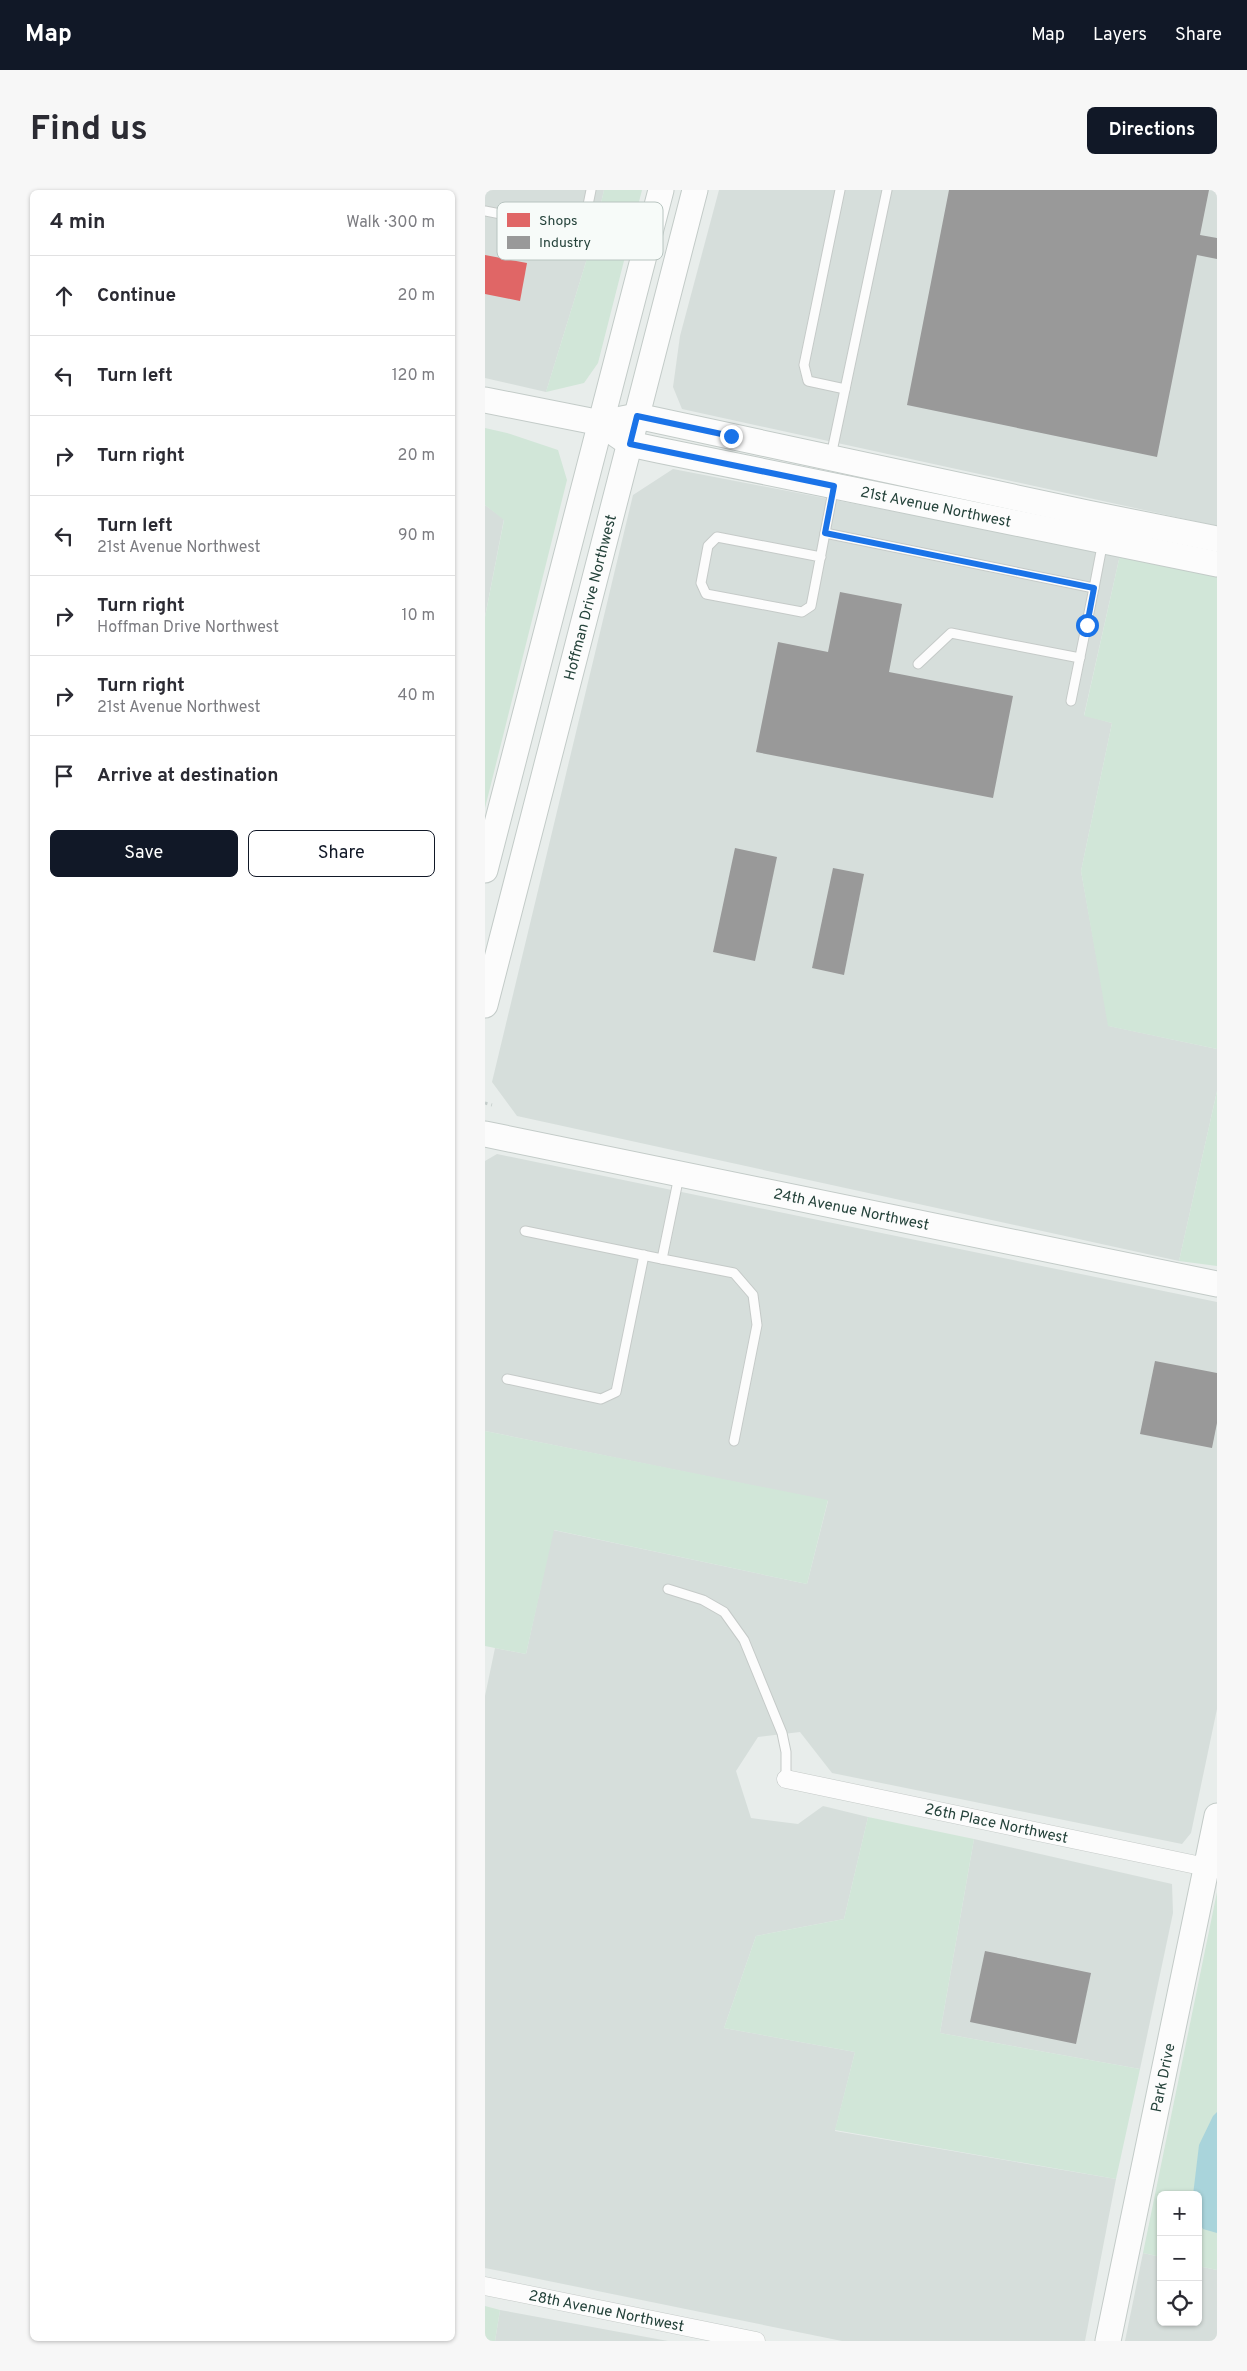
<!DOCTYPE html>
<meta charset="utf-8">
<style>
body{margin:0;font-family:Overpass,sans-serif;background:#f7f7f7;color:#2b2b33}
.controls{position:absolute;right:15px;bottom:15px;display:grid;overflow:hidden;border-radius:8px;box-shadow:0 1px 4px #0004}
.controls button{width:45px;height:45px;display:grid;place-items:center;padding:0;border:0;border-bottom:1px solid #e1e1e2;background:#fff;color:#2b2b33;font:25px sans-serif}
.stop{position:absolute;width:15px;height:15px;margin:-11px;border:4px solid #1a73e8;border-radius:50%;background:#fff}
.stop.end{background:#1a73e8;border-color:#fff;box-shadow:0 1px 5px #0008}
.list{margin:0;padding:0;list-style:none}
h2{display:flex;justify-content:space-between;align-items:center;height:65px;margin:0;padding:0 20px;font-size:21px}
h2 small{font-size:16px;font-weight:400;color:#7c7c81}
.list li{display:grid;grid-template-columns:32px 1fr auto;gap:15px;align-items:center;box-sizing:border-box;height:80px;padding:0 20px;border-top:1px solid #e1e1e2}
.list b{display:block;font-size:19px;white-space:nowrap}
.list p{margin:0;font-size:16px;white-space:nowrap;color:#7c7c81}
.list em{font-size:16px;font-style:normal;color:#7c7c81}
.actions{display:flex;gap:10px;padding:15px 20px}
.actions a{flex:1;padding:11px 0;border:1px solid #111827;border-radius:8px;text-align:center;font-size:18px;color:#111827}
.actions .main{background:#111827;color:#fff}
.icon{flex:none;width:28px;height:28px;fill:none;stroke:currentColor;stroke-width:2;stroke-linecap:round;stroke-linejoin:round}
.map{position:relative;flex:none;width:732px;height:2151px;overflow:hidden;border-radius:8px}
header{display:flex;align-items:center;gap:30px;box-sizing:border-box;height:70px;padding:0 25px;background:#111827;color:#fff}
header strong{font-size:24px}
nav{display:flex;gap:28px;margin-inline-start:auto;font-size:18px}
.intro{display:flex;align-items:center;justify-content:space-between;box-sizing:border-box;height:120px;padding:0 30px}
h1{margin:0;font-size:35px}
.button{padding:12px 22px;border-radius:8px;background:#111827;color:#fff;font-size:18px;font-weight:700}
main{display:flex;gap:30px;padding:0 30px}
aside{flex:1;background:#fff;border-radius:8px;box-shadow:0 1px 4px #0004}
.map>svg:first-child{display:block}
</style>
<header>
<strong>Map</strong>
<nav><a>Map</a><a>Layers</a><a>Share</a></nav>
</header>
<div class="intro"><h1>Find us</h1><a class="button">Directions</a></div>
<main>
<aside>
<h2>4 min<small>Walk · 300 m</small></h2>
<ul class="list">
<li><svg class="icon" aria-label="ahead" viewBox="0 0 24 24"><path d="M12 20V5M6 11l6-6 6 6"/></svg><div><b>Continue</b></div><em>20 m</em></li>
<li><svg class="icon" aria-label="left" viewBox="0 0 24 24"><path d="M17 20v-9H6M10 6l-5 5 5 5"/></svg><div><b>Turn left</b></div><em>120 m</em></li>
<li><svg class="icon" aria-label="right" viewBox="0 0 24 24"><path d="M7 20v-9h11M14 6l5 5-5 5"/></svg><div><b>Turn right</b></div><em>20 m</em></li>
<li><svg class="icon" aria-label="left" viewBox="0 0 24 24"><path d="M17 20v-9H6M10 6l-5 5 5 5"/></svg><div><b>Turn left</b><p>21st Avenue Northwest</p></div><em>90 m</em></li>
<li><svg class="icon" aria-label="right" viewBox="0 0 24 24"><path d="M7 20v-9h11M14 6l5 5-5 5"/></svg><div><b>Turn right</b><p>Hoffman Drive Northwest</p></div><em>10 m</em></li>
<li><svg class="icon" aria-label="right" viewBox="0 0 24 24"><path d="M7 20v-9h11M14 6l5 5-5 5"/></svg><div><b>Turn right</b><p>21st Avenue Northwest</p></div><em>40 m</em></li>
<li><svg class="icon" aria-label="arrive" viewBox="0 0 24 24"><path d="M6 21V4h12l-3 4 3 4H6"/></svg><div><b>Arrive at destination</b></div></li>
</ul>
<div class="actions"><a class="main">Save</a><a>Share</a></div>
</aside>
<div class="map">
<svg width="732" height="2151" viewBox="0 0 732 2151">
<rect width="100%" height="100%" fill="#e8edeb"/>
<!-- built -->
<g fill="#d6dedb">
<polygon points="0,0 119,0 108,49 61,202 0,188"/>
<polygon points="234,0 732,0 732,336 197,219 188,197 195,146"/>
<polygon points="188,279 635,365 599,525 627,533 596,681 624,836 732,859 732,901 694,1071 32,926 7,892 148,305"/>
<polygon points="0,315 19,329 0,427"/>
<polygon points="12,964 732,1112 732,1519 706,1643 697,1654 347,1583 315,1542 273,1547 251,1581 266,1628 313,1634 338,1616 383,1627 359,1729 271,1746 239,1838 370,1862 350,1941 631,1989 600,2151 357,2151 0,2078 0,1506 10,1458 41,1464 68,1340 322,1394 343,1311 0,1241 0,971"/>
<polygon points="489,1649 687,1694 688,1723 655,1879 455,1843"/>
<polygon points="658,2063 676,2067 676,2132 713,2132 713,2076 732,2080 732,2151 640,2151"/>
<polygon points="15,2120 183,2151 10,2151"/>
</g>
<!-- green -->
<g fill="#d1e6d8">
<polygon points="119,0 157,0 113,173 99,193 61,202 108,49"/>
<polygon points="0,238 22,243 73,260 82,290 0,618 0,427 19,330 0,315"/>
<polygon points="635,365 732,382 732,859 623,836 596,681 627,533 599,526"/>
<polygon points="732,901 732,1076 694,1071"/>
<polygon points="0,1241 343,1310 322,1394 69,1340 41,1464 0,1456"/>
<polygon points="383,1627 489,1649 455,1843 655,1879 631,1989 350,1940 370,1862 239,1838 271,1746 359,1729"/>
<polygon points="732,1702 732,2080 713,2076 713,2005 676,2005 676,2067 658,2063"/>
<polygon points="0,2116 15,2120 10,2151 0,2151"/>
</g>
<!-- water -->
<polygon fill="#a9d4db" points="732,1922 732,2043 718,2039 713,2030 713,2005 708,2005 714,1955 728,1926"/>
<!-- shops -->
<polygon fill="#e06666" points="0,65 42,73 35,111 0,104"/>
<!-- industry -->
<g fill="#999">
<polygon points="464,0 724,0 715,45 732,48 732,69 712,65 672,267 422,215"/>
<polygon points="355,402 417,414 404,482 528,506 508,608 271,562 293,452 343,462"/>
<polygon points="250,658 292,667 270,771 228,762"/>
<polygon points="348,678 379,684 359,785 327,778"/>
<polygon points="670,1171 732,1183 732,1233 727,1258 655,1244"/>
<polygon points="500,1761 606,1783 591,1854 485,1832"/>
</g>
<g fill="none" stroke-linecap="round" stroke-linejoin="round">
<defs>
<g id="lane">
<polyline points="355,0 319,175 323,191 360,199"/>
<polyline points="0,21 88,38 99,35 106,0"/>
<polyline points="346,266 402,0"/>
<polyline points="340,343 609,398 618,351"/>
<path d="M336 367 232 347 223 356 216 393 221 404 317 422 326 416C334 376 341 336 349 297"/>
<polyline points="433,474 466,443 595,468"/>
<polyline points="586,511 609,398"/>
<polyline points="194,986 177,1069 249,1083 268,1105 272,1135 249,1251"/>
<polyline points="40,1041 177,1069"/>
<polyline points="22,1189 116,1209 131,1202 159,1065"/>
<polyline points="183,1399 218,1410 239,1422 259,1450 297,1543 301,1562 301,1589"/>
</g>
<g id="street">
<path id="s1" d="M301 1589 721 1677"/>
<path id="s2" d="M0 2096 271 2151"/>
</g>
<g id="secondary">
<polyline points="0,210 116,233 152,226 602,323 732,349"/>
<path id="s3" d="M132 245 145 254 173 260 732 374"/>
<polyline points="0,680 176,0"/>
<path id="s4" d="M0 815 210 0"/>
<path id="s5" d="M0 944 732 1094"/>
<path id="s6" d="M623 2151 732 1626"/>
</g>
</defs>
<!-- lane casing -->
<use href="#lane" stroke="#c5cac8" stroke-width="11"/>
<!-- street casing -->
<use href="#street" stroke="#c5cac8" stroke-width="19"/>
<!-- secondary casing -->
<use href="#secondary" stroke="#c3cbc8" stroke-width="27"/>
<!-- path -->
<polyline stroke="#c3ccca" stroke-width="3" stroke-dasharray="2.5 4" stroke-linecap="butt" points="0,913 7,915"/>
<!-- lane -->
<use href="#lane" stroke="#fcfcfc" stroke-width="9"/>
<!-- street -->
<use href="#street" stroke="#fcfcfc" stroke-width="18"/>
<!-- secondary -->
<use href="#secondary" stroke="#fcfcfc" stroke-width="25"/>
</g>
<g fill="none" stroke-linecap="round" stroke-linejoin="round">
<!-- route -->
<polyline stroke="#1a73e8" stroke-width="6" points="246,246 152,226 145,254 349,296 340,343 609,398 602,435"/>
</g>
<g text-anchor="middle" stroke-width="5" stroke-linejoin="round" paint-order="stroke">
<!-- street labels -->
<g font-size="15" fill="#24423a" stroke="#f7fbf9">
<text dy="5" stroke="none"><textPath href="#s3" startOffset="328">21st Avenue Northwest</textPath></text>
<text dy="5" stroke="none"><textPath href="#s4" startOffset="421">Hoffman Drive Northwest</textPath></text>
<text dy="5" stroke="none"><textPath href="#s5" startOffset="374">24th Avenue Northwest</textPath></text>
<text dy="5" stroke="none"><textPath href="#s1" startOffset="215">26th Place Northwest</textPath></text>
<text dy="5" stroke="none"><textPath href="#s6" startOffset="269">Park Drive</textPath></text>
<text dy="5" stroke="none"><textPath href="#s2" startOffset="124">28th Avenue Northwest</textPath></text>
</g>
</g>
<!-- legend -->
<rect x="12" y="12" width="166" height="58" rx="8" fill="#f7fbf9" stroke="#b8c4c0" stroke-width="1"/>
<rect x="22" y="23" width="23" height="14" fill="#e06666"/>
<rect x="22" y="46" width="23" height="13" fill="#999"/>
<g font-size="14" fill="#24423a">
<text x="54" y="35">Shops</text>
<text x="54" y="57">Industry</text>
</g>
</svg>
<div class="controls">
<button>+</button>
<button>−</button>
<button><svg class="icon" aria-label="locate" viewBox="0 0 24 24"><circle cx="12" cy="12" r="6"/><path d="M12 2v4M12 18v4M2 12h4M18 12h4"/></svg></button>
</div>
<div class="stop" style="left:602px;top:435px"></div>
<div class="stop end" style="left:246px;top:246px"></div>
</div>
</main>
